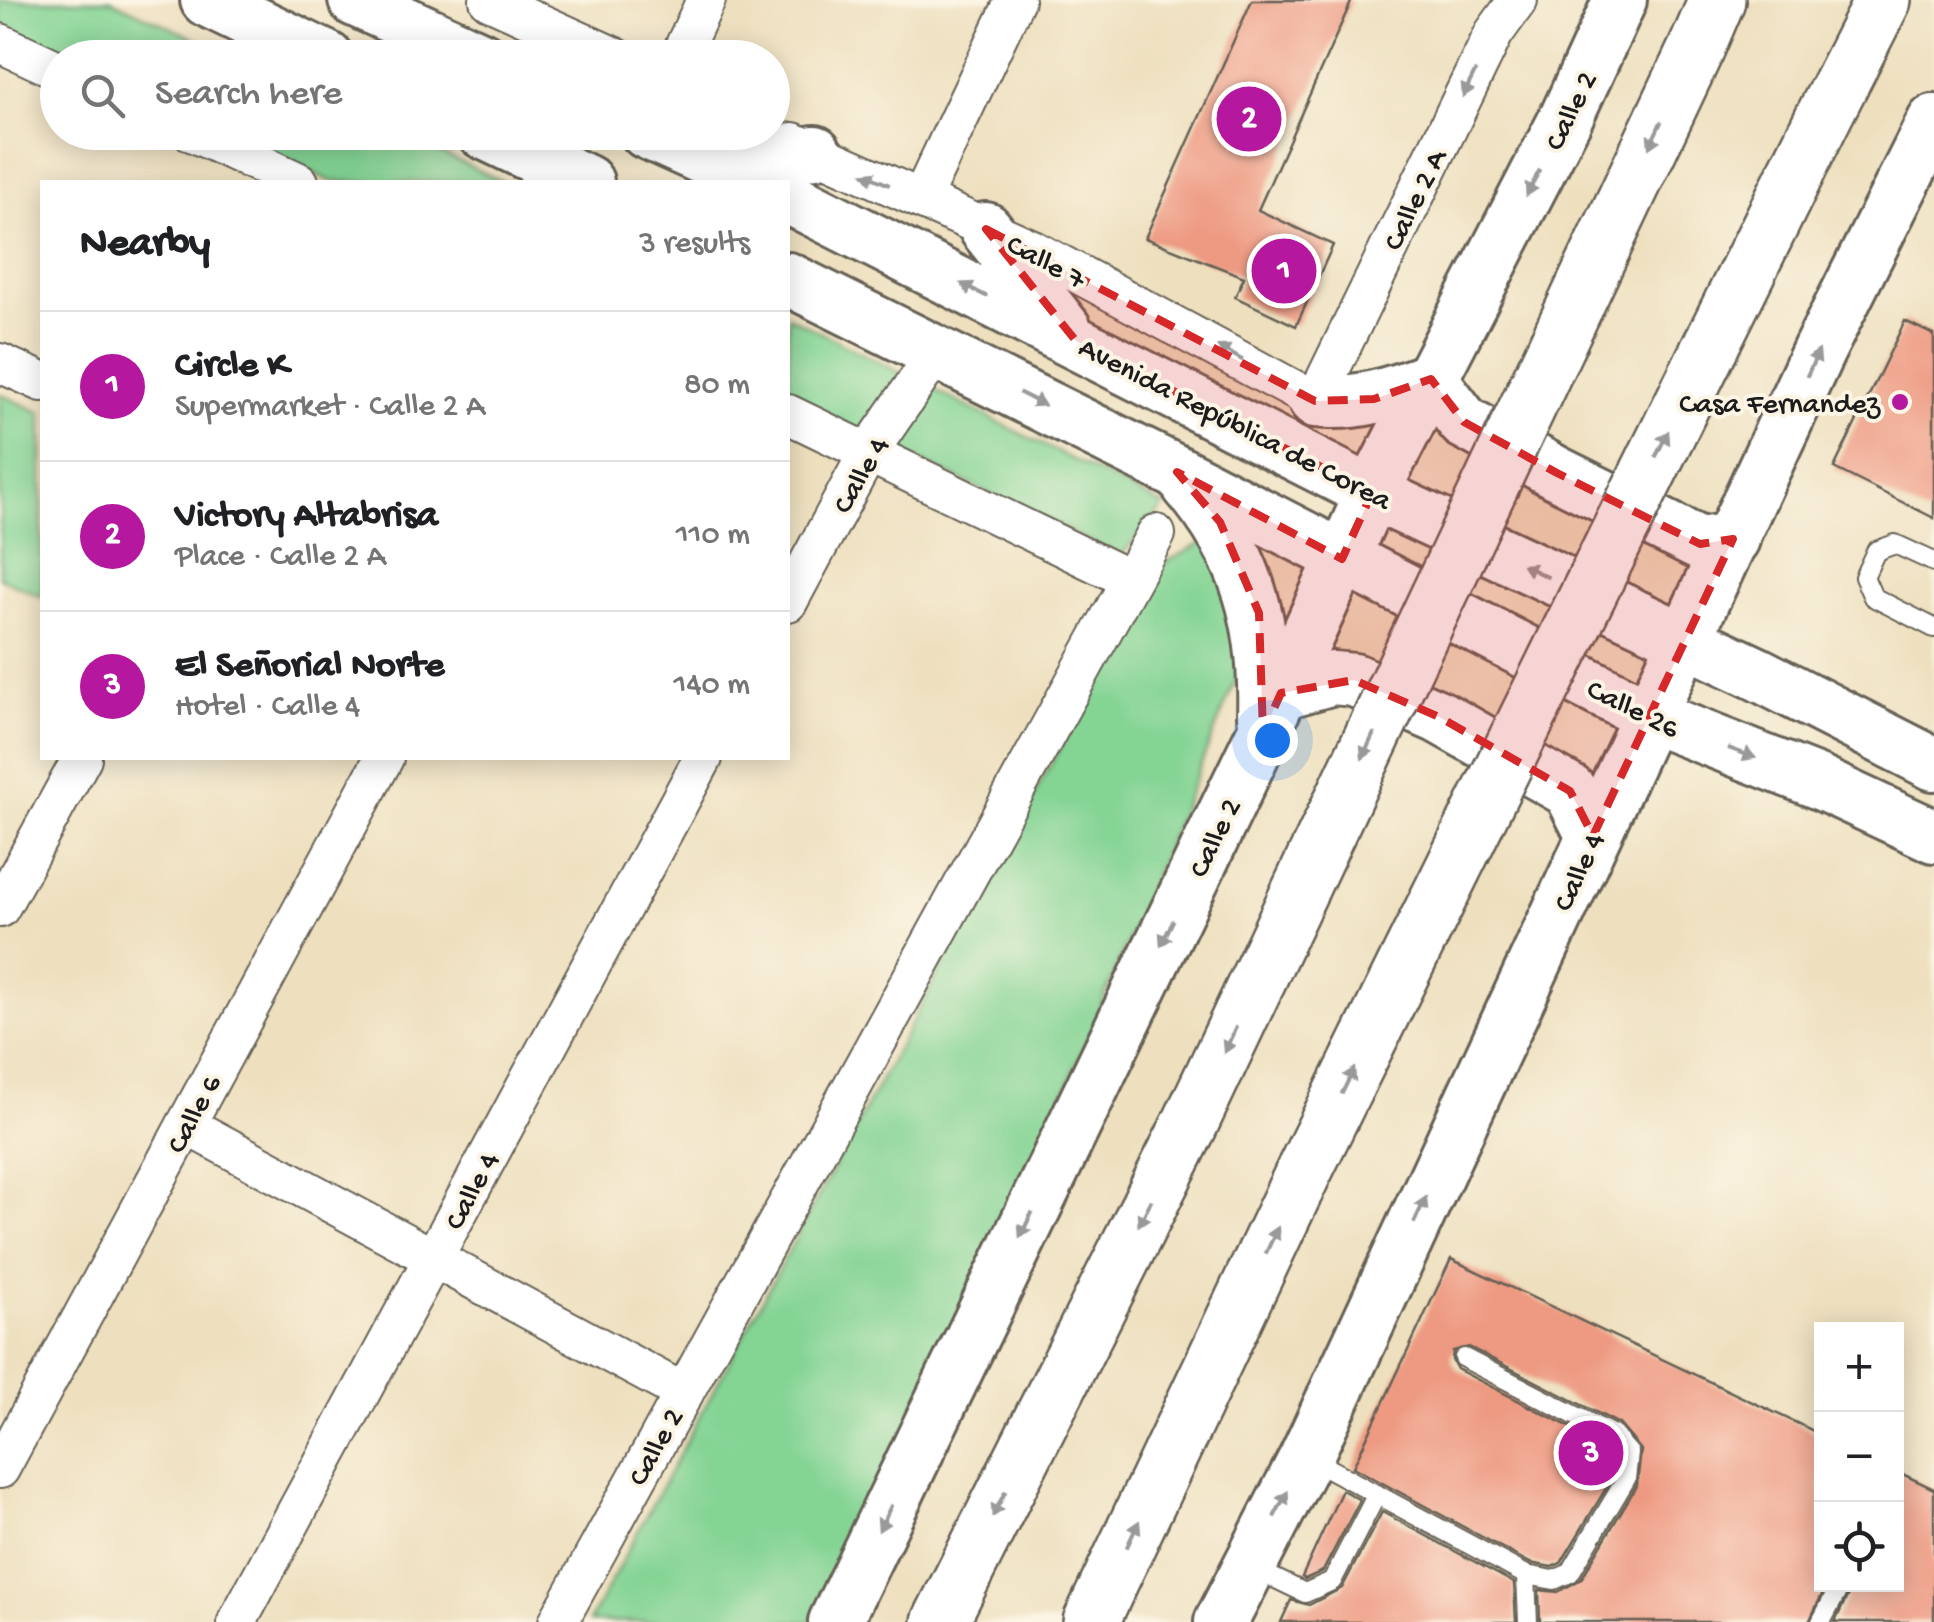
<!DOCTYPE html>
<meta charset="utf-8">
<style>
body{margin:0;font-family:"Gochi Hand",sans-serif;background:#f6f6f6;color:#202124}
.controls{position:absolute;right:30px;bottom:30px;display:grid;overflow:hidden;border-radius:0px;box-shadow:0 5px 25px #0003}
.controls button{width:90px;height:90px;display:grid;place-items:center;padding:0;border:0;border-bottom:2px solid #e0e0e0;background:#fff;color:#202124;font:50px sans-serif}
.you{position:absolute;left:1272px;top:740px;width:35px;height:35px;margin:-25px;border:8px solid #fff;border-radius:50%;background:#1a73e8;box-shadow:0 0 0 15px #1a73e833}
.badge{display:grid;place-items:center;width:65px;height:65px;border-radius:50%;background:#b5179e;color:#fff;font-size:32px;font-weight:700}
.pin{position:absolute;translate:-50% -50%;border:5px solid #fff;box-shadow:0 2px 10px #0006}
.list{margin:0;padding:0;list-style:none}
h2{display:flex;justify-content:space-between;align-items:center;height:130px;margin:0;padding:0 40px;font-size:42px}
h2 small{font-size:32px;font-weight:400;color:#757577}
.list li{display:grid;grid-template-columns:65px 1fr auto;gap:30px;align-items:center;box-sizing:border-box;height:150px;padding:0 40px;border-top:2px solid #e0e0e0}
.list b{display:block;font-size:38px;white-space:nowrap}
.list p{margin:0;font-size:32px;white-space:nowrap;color:#757577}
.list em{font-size:32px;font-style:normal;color:#757577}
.icon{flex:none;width:55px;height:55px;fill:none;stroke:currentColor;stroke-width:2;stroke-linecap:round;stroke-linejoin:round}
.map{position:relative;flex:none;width:1934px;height:1622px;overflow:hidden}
.search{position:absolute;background:#fff;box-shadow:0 5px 25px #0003;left:40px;top:40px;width:750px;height:110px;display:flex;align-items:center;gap:25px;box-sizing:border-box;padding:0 35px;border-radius:55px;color:#757577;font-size:38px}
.panel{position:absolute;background:#fff;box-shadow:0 5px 25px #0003;left:40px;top:180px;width:750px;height:580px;border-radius:0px}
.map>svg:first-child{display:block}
</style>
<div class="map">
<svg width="1934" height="1622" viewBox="0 0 1934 1622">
<rect width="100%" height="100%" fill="#fcf5e5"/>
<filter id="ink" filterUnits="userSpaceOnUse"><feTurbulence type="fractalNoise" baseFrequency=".01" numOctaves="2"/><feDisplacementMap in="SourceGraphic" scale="20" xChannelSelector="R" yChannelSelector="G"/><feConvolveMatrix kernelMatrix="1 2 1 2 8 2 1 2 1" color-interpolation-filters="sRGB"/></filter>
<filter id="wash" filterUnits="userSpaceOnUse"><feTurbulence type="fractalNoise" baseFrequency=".0048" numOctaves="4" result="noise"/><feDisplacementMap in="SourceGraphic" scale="40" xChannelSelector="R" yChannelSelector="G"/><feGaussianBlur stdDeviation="2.25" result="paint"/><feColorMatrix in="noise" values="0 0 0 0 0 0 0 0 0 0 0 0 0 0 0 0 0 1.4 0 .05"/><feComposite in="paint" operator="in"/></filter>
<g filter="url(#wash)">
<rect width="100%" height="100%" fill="#eee0bf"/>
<!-- green -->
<g fill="#84d494" stroke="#507858" stroke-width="2.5">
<polygon points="0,0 111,0 235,57 69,57 0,25"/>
<polygon points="227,133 397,133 504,182 333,182"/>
<polygon points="788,316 1164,506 1121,556 788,398"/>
<polygon points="0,394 42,413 42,597 0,578"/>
<polygon points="1205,542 1256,631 1027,1184 811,1622 589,1622 1157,567"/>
</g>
<g id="blocks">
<!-- building -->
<g fill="#ee9a82">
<polygon points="1252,0 1352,0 1258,210 1333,245 1296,326 1235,297 1244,277 1145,238"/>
<polygon points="1905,321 1934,335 1934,518 1834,468"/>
<polygon points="1451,1259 1822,1435 1822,1584 1827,1584 1809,1622 1540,1622 1539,1590 1558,1592 1581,1579 1637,1485 1641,1450 1619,1424 1469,1347 1453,1351 1452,1360 1457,1369 1605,1445 1616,1457 1614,1475 1561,1563 1552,1567 1530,1563 1353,1467"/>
<polygon points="1896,1471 1934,1489 1934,1622 1835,1622 1853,1584 1896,1584"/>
<polygon points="1342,1490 1360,1500 1323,1571 1305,1579 1302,1577"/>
<polygon points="1382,1512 1514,1583 1516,1622 1281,1622 1291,1600 1309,1605 1342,1588"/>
</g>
</g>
</g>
<g filter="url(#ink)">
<use href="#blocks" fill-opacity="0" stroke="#666155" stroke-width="2.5"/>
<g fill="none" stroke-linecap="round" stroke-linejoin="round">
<defs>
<g id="lane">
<polyline points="1934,562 1895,544 1876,551 1864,577 1873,597 1934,628"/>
<polyline points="1464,1358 1613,1435 1629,1453 1626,1479 1570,1573 1554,1580 1526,1575"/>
<polyline points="1311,1459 1526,1575 1528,1622"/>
<polyline points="1253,1568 1305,1593 1332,1581 1377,1494"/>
<polyline points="1821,1622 1841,1584"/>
</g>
<g id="street">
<polyline points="489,0 617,58"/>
<polyline points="0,43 58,70"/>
<polyline points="679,58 706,0"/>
<polyline points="192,132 299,182"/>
<polyline points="793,142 1030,248 1315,401 1494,33 1518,0"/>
<polyline points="921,199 1015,0"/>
<polyline points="0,363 42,382"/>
<polyline points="788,414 1129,579"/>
<polyline points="788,602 868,453 938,351"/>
<polyline points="0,908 82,758"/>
<polyline points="186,1125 684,1393"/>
<polyline points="0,1469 384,758"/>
<polyline points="237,1622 703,758"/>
<polyline points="558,1622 1156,534"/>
</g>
<g id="secondary">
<polyline points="207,0 327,58"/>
<polyline points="355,0 481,58"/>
<polyline points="483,132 587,182"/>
<polyline points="646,132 756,182"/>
<polyline points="721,166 815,152"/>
<polyline points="788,197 1372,493 1756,673 1934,764"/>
<polyline points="986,229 1065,329"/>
<polyline points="788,279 1177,472 1652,717 1820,783 1934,836"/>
<path d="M1315 401C1357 406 1392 393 1431 379L1464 422 1557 473 1700 544 1733 539"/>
<path d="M1188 485C1248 555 1267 625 1264 716"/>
<polyline points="1281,693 1333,678 1354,680 1439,717 1570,791 1593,836"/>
<polyline points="835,1622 1263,733 1372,493 1565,120 1620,0"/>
<polyline points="1221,1622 1306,1457 1819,350 1934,121"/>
</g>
<g id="highway">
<polyline points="1697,47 1717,0"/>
<polyline points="1822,120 1883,0"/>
<polyline points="940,1622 1189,1126"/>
<polyline points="1091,1622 1305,1169"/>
</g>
</defs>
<!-- lane casing -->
<use href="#lane" stroke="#666155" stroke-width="22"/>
<!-- street casing -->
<use href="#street" stroke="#666155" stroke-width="42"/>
<!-- secondary casing -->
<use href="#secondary" stroke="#666155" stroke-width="58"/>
<!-- highway casing -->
<use href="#highway" stroke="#666155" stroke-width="60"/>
<!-- lane -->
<use href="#lane" stroke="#fff" stroke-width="18"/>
<!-- street -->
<use href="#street" stroke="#fff" stroke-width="38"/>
<!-- secondary -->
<use href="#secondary" stroke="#fff" stroke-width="52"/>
<!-- highway -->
<use href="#highway" stroke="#fff" stroke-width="55"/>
<defs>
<g id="highway-bridge">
<polyline points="1189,1126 1697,47"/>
<polyline points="1305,1169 1822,120"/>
</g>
</defs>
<!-- highway-bridge casing -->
<use href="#highway-bridge" stroke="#666155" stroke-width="60" stroke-linecap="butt"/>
<!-- highway-bridge -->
<use href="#highway-bridge" stroke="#fff" stroke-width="55"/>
</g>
<!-- one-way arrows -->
<defs><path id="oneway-solid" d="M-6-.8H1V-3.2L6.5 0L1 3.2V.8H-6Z" transform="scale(2.5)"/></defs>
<g fill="#999">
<use href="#oneway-solid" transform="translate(1469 84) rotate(116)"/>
<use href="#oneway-solid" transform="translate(1655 135) rotate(115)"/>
<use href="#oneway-solid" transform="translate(876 179) rotate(-156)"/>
<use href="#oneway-solid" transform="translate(1533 183) rotate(117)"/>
<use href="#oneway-solid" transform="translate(974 290) rotate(-153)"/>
<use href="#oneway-solid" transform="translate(1230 353) rotate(-150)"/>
<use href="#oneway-solid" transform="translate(1813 363) rotate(-65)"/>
<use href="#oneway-solid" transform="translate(1032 399) rotate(27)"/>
<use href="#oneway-solid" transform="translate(1662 444) rotate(-64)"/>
<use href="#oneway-solid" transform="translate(1535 571) rotate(-154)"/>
<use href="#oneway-solid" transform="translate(1368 746) rotate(115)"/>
<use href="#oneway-solid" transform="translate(1742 753) rotate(20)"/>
<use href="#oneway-solid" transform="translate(1167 933) rotate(116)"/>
<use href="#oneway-solid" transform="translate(1230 1040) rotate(115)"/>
<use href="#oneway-solid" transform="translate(1348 1081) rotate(-64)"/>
<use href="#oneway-solid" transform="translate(1420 1210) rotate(-65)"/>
<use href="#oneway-solid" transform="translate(1145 1213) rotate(117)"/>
<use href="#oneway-solid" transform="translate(1026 1225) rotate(116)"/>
<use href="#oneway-solid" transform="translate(1272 1240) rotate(-65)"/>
<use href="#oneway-solid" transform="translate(999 1504) rotate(117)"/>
<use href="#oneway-solid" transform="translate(1281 1504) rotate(-62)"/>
<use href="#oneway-solid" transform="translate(885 1518) rotate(116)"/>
<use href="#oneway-solid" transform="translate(1133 1534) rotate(-65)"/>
</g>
</g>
<!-- marked area -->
<path fill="#d62828" fill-opacity="0.2" stroke="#d62828" stroke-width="8" stroke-dasharray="20 12" stroke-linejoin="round" d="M986 229 1315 401 1374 399 1431 379 1464 422 1557 473 1700 544 1733 539 1593 836 1570 791 1439 717 1354 680 1281 693 1263 733 1259 613 1220 522 1177 472 1342 559 1372 493 1076 341Z"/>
<!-- markers -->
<circle fill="#b5179e" stroke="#fcf5e5" stroke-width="4" cx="1900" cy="402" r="10"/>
<g text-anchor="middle" stroke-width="8" stroke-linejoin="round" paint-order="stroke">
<!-- street labels -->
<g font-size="30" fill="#1c1c1c" stroke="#fcf5e5">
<text transform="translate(1569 110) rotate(-64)" y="10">Calle 2</text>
<text transform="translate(1413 199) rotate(-64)" y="10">Calle 2 A</text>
<text transform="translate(1047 260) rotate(28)" y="10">Calle 7</text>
<text transform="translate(1236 422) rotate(27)" y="10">Avenida República de Corea</text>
<text transform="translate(859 474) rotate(-60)" y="10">Calle 4</text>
<text transform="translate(1634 707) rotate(26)" y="10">Calle 26</text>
<text transform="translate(1213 837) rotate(-64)" y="10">Calle 2</text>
<text transform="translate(1577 871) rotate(-65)" y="10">Calle 4</text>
<text transform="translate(192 1113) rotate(-62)" y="10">Calle 6</text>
<text transform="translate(470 1190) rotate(-62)" y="10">Calle 4</text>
<text transform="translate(654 1446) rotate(-61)" y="10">Calle 2</text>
</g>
<!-- poi labels -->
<g font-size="30" fill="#1c1c1c" stroke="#fcf5e5" text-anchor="end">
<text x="1880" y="412">Casa Fernandez</text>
</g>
</g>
</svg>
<div class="controls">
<button>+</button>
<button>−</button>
<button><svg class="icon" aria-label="locate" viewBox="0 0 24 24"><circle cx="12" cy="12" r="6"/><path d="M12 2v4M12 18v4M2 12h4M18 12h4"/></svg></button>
</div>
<div class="you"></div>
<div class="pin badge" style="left:1284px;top:271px">1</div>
<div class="pin badge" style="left:1249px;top:119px">2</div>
<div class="pin badge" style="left:1591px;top:1453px">3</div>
<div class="search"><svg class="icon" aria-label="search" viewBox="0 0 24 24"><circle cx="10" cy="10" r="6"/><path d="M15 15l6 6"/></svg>Search here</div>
<section class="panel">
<h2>Nearby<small>3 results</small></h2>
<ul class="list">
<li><span class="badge">1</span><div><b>Circle K</b><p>Supermarket · Calle 2 A</p></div><em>80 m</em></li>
<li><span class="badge">2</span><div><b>Victory Altabrisa</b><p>Place · Calle 2 A</p></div><em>110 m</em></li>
<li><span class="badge">3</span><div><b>El Señorial Norte</b><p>Hotel · Calle 4</p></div><em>140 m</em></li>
</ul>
</section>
</div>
